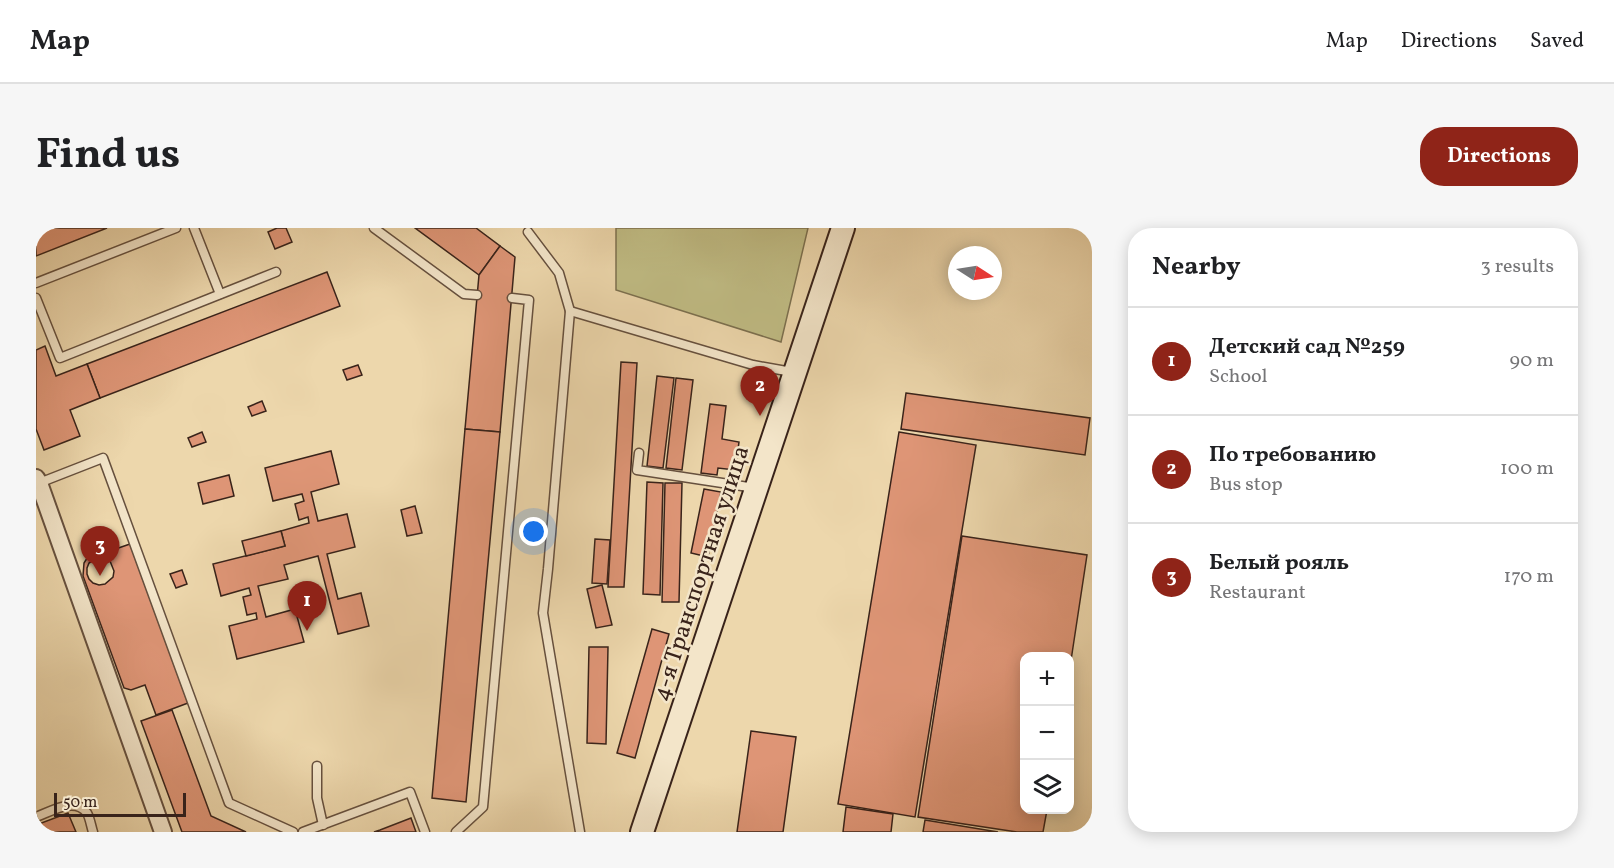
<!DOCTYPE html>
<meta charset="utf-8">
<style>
body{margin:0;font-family:Vollkorn,serif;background:#f6f6f6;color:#202124}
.controls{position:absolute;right:18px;bottom:18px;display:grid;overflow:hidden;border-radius:12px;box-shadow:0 3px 15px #0003}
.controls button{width:54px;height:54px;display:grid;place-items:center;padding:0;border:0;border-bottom:2px solid #e0e0e0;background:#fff;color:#202124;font:30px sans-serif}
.compass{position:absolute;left:912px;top:18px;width:54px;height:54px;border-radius:50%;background:#fff;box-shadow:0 3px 15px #0003;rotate:102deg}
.scale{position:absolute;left:18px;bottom:15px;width:132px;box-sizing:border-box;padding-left:6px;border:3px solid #39231a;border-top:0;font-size:16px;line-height:21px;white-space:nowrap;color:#39231a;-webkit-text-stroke:4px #f3e5c9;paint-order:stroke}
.you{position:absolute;left:498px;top:304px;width:21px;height:21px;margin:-15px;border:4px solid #fff;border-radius:50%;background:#1a73e8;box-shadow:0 0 0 9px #1a73e833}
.badge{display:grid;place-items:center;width:39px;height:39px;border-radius:50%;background:#8f2418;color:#fff;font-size:20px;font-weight:700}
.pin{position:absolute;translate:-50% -50px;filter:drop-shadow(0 2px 3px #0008)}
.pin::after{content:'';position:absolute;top:32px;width:21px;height:18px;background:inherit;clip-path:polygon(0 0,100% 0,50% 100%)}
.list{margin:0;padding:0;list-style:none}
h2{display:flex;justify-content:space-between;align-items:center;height:78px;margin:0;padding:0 24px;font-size:26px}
h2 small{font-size:20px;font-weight:400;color:#757577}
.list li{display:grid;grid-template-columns:39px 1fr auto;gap:18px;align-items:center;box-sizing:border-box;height:108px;padding:0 24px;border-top:2px solid #e0e0e0}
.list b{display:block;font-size:22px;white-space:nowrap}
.list p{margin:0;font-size:20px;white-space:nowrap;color:#757577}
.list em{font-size:20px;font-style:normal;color:#757577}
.icon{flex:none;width:33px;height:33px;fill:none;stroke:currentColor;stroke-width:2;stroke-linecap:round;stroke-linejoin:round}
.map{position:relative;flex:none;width:1056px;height:604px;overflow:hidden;border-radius:24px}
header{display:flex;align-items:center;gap:36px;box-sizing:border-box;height:84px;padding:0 30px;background:#fff;border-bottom:2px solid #e0e0e0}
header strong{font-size:28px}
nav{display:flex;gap:33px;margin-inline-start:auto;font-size:21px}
.intro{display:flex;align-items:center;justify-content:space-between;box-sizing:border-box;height:144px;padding:0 36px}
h1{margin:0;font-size:42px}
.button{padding:15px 27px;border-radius:24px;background:#8f2418;color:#fff;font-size:21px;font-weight:700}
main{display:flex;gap:36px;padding:0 36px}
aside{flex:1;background:#fff;border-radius:24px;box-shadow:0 3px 15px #0003}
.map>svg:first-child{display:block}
</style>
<header>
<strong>Map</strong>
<nav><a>Map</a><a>Directions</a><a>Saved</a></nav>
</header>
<div class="intro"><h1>Find us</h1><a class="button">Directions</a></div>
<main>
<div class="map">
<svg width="1056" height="604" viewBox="0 0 1056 604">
<rect width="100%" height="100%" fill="#edd7ac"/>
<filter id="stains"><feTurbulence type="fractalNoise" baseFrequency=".00333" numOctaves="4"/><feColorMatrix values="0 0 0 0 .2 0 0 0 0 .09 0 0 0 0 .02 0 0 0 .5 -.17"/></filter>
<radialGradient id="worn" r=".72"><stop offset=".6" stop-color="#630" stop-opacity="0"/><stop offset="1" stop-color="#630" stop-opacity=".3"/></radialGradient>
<!-- green -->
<polygon fill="#c0bc84" stroke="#7c704f" stroke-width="1.5" points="580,0 772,0 745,114 580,62"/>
<!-- building -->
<g fill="#de9576" stroke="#39231a" stroke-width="1.5" fill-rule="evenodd">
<polygon points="0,0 71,0 0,28"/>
<polygon points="241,0 250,0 256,14 239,21 232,4"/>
<polygon points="379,0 440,0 464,18 443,47"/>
<polygon points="464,18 479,29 464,204 429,201 443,47"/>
<polygon points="291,44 304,78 64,170 51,136"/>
<polygon points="9,118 20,148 51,136 64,170 34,182 44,208 8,222 0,201 0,122"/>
<polygon points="585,134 601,135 588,359 572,359"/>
<polygon points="322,137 326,147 311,152 307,142"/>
<polygon points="621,148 638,150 627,240 611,238"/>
<polygon points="640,150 657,152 646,242 630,240"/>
<polygon points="870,165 1054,190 1049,227 865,201"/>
<polygon points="226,173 230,183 216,188 212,179"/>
<polygon points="674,176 690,178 686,211 703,214 699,242 682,240 681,247 665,245"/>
<polygon points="429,201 464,204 430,574 396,570"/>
<polygon points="166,204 170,214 156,219 152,210"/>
<polygon points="863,204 940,217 879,589 802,576"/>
<polygon points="295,223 303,256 275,264 282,293 311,286 319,319 291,326 302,371 325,365 333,398 302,406 282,328 248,337 252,351 222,358 230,389 259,381 268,414 201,431 193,398 221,391 220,385 211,387 207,369 215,367 213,360 185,368 177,336 249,318 245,303 273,295 272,289 263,292 259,276 268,273 266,266 237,273 229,240"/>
<polygon points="193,247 198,268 167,276 162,255"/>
<polygon points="611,254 627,255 624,367 607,366"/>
<polygon points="629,255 646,255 643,374 626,374"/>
<polygon points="668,261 685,264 672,329 655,325"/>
<polygon points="379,278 386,305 371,308 365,282"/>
<polygon points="245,303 249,318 210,328 206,313"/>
<polygon points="926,308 1051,327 1034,439 1034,428 988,428 988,582 1011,582 1007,604 981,604 882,589"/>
<polygon points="559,311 574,312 571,356 556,355"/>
<path d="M94 316 152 475 120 487 109 457 95 462 88 460 47 348 48 335 53 327 59 324 68 325ZM63 329 69 330 74 333 78 343 77 349 69 356 63 357 57 355 53 351 51 346V340L53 335Z"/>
<polygon points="146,342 151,356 140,360 134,346"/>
<polygon points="566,357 576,397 560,400 551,361"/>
<polygon points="616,401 633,406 599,530 581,525"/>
<polygon points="553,419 572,419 570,516 551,515"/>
<polygon points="136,482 175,588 210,604 146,604 105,493"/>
<polygon points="715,503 760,509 747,604 701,604"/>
<polygon points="810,579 857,586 855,604 807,604"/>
<polygon points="32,585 40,604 0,604 0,597"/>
<polygon points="375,590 380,604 338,604 344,602"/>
<polygon points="889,592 962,604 887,604"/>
</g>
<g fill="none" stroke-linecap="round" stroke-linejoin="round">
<defs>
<g id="lane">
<polyline points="158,0 184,66"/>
<polyline points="338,0 428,66 441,67"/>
<polyline points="492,4 523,45 534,83 512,341 507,385 544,604"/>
<polyline points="0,55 140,0"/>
<polyline points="0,70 24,130 240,44"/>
<polyline points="534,83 717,137 756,144"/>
<polyline points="603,225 601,242 719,260"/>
<polyline points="3,255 67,230 193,575 257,604"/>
<polyline points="281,538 281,570 287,597"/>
<path d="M0 589C14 584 39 568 51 585 54 590 55 598 57 604"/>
<polyline points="267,604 374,564 389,604"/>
<polyline points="420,604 447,579 493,72 476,70"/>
</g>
<polyline id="street" points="0,250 3,255 127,604"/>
<polyline id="secondary" points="606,604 807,0"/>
</defs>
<!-- lane casing -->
<use href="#lane" stroke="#66503e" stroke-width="11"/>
<!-- street casing -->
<use href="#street" stroke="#66503e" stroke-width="20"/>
<!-- secondary casing -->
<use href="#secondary" stroke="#39231a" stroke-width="26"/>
<!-- lane -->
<use href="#lane" stroke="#f3e5c9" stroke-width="8"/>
<!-- street -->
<use href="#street" stroke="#f3e5c9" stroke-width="16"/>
<!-- secondary -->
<use href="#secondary" stroke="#f3e5c9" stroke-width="22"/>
</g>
<g text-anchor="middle" stroke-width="5" stroke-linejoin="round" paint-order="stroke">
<!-- street labels -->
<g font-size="24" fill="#39231a" stroke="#f3e5c9">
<text transform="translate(664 345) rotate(-72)" y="8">4-я Транспортная улица</text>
</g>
</g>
<rect width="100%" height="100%" filter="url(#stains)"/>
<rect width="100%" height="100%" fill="url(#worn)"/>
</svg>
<div class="controls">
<button>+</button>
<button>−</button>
<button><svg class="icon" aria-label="layers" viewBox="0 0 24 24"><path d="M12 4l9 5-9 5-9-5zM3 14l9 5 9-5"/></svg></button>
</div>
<svg class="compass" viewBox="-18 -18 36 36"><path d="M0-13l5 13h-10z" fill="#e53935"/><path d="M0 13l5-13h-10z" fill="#757577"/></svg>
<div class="scale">50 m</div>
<div class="you"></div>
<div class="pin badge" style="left:271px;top:403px">1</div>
<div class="pin badge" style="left:724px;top:188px">2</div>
<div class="pin badge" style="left:64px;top:348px">3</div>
</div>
<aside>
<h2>Nearby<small>3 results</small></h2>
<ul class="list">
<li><span class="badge">1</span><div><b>Детский сад №259</b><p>School</p></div><em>90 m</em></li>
<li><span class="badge">2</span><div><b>По требованию</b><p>Bus stop</p></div><em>100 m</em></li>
<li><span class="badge">3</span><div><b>Белый рояль</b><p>Restaurant</p></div><em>170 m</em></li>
</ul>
</aside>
</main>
